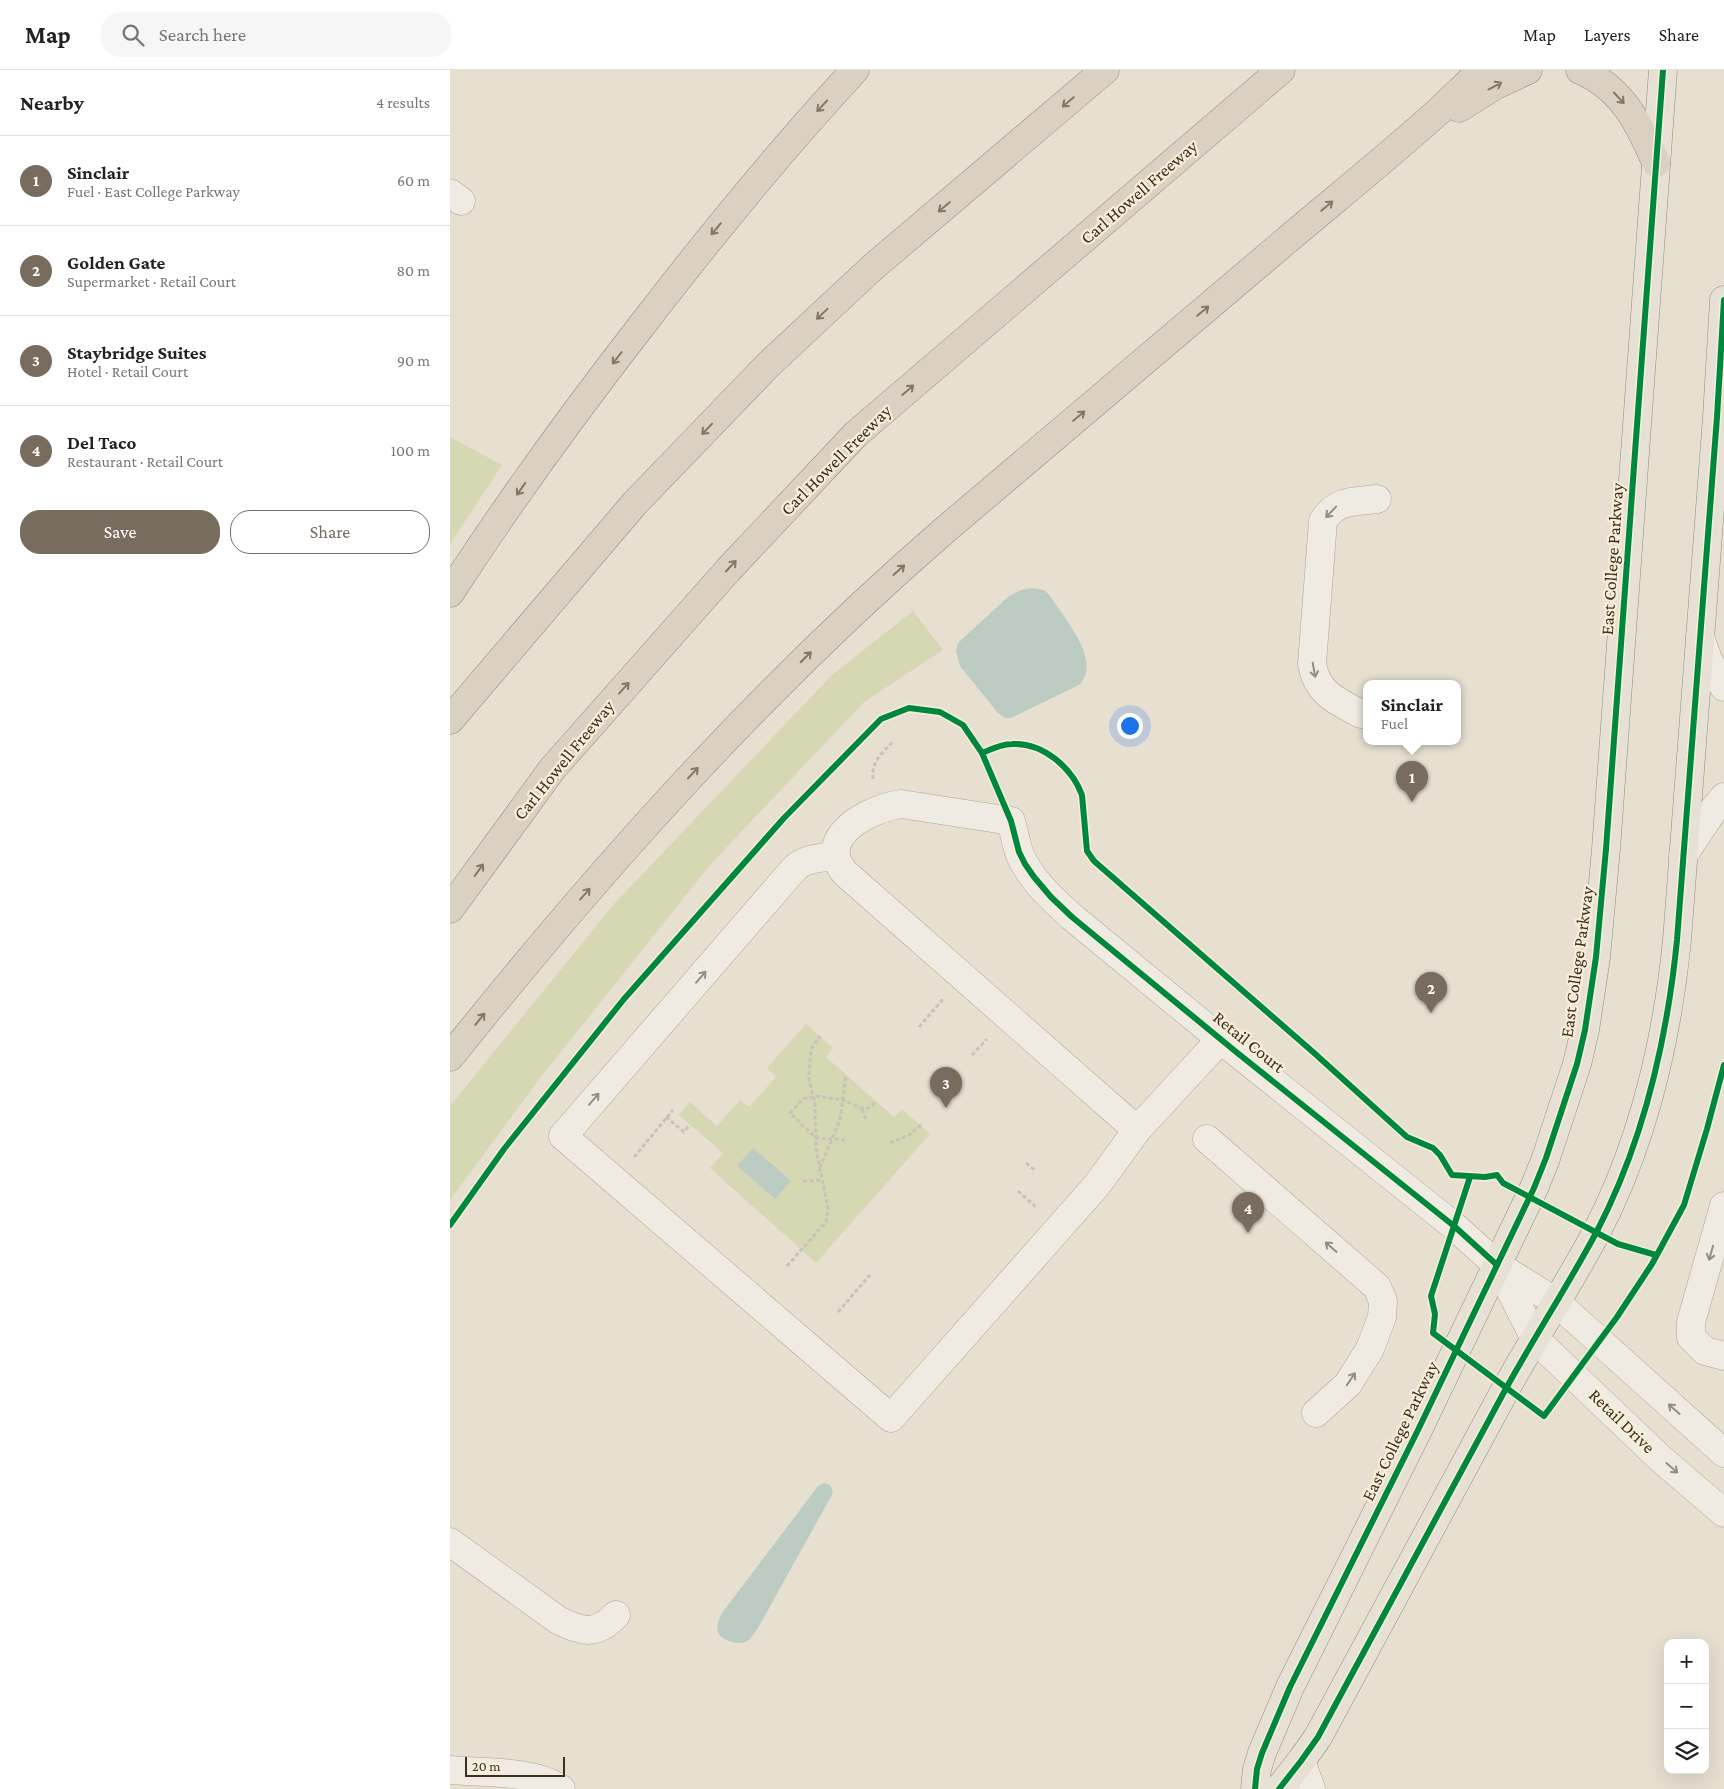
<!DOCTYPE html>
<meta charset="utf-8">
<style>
body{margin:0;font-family:"Crimson Pro",serif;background:#f6f6f6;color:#222}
.controls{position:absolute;right:15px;bottom:15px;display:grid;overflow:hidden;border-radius:10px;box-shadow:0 5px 20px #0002}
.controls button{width:45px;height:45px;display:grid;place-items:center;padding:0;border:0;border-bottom:1px solid #e0e0e0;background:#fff;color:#222;font:25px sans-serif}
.scale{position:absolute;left:15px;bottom:12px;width:100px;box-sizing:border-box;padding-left:5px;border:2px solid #3d2e20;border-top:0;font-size:14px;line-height:18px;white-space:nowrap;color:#3d2e20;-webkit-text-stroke:4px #f7eed8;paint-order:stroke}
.you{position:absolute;left:679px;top:655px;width:18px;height:18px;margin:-12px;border:4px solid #fff;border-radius:50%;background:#1a73e8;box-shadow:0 0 0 8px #1a73e833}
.badge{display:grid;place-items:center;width:32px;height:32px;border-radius:50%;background:#786c5e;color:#fff;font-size:16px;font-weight:700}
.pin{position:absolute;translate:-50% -41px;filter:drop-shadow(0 1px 2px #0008)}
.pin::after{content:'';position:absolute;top:26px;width:18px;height:15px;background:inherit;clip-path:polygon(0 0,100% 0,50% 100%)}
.popup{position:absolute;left:913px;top:610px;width:98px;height:65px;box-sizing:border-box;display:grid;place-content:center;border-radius:10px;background:#fff;filter:drop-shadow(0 1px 4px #0005);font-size:16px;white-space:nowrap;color:#767676}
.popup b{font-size:19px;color:#222}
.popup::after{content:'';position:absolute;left:50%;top:100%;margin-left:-10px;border:10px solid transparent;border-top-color:#fff}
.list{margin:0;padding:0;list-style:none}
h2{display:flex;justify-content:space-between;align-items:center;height:65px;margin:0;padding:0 20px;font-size:21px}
h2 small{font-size:16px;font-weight:400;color:#767676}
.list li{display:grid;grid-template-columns:32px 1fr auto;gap:15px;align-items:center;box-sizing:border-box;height:90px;padding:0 20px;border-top:1px solid #e0e0e0}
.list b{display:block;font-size:19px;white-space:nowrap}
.list p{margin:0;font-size:16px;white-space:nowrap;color:#767676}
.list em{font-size:16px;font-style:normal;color:#767676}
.actions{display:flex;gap:10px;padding:15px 20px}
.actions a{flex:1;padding:11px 0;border:1px solid #786c5e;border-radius:20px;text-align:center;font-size:18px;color:#786c5e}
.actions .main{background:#786c5e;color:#fff}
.icon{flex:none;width:28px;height:28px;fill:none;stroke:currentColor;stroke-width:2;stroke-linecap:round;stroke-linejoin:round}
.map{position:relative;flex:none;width:1274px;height:1719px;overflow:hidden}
header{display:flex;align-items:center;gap:30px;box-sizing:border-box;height:70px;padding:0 25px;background:#fff;border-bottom:1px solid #e0e0e0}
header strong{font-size:24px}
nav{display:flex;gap:28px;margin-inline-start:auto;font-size:18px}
.search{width:350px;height:45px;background:#f6f6f6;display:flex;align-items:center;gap:12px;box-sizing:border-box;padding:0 18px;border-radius:20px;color:#767676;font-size:19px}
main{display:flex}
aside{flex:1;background:#fff}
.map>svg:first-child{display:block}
</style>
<header>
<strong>Map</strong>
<div class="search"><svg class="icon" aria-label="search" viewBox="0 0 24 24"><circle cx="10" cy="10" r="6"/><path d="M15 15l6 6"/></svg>Search here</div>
<nav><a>Map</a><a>Layers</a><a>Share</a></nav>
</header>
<main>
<aside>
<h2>Nearby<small>4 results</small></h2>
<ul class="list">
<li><span class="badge">1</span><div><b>Sinclair</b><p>Fuel · East College Parkway</p></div><em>60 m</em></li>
<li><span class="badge">2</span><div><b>Golden Gate</b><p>Supermarket · Retail Court</p></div><em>80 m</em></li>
<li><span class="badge">3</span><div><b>Staybridge Suites</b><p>Hotel · Retail Court</p></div><em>90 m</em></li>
<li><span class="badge">4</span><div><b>Del Taco</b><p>Restaurant · Retail Court</p></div><em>100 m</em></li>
</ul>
<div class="actions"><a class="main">Save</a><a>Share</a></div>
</aside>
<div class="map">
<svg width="1274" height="1719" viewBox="0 0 1274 1719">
<rect width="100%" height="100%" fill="#e7e0d1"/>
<!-- green -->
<g fill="#d6d7b3">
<polygon points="0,367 52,395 0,474"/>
<polygon points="463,541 493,580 414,632 260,795 90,1008 0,1130 0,1036 164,834 382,605"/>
<polygon points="356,954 383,978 376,987 444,1047 452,1039 480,1064 366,1193 260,1098 273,1083 229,1045 240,1032 267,1056 290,1030 299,1037 326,1007 317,998"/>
</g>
<!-- water -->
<g fill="#bcccc2">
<path d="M583 518 594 520 600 526C614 548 653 591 629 615L561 648H555L548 643 510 596 506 581 508 573 559 526 571 520Z"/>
<polygon points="303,1078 341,1111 325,1129 287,1096"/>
<path d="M374 1413C380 1414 382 1417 383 1423L308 1558C304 1563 301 1570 295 1572 287 1575 270 1570 268 1562 266 1555 269 1549 272 1543L368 1416Z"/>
</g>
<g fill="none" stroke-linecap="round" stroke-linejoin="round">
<defs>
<g id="minor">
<polyline points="0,123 11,131"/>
<polyline points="1250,567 1259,592 1274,617"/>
<path d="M911 644C887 631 867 624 862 594L873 451C887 429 903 432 927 429"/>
<path d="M385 786C370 788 355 788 344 799L113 1066 441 1348 647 1115 687 1060 771 969"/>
<polyline points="1233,786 1264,739 1274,727"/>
<path d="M687 1060 395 803C363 767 421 738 451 734L561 751C564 762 566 774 570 785 581 810 602 829 622 847L785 981 1004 1156 1047 1195 1106 1232 1274 1383"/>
<polyline points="757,1069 927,1217 933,1231 932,1247 920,1279 898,1314 866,1343"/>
<polyline points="1274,1136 1241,1252 1241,1267 1255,1281 1274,1286"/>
<polyline points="1048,1196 1085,1269 1211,1389 1274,1443"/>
<path d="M0 1472 108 1550C132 1562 146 1566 166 1545"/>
<polyline points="851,1691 861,1719"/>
<path d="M0 1700C32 1703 85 1700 111 1719"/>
</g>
<g id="major">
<polyline points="805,1719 807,1699 812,1683 840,1617 968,1360 1084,1118 1096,1088 1127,994 1135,960 1146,887 1156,779 1213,0"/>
<path d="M829 1719 851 1691 868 1667C929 1552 991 1438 1053 1324 1083 1269 1117 1217 1146 1163 1193 1073 1217 970 1227 870L1267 347 1274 230"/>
</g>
<g id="highway">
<path d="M1130 0C1172 18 1189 53 1206 93"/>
<polyline points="1009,38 1046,15 1078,0"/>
<path d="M0 523C59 432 123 344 189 259 258 169 328 83 405 0"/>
<polyline points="0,650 185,433 319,294 423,197 655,0"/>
<polyline points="0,839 103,698 279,499 406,364 831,0"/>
<path d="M0 987C152 797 312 618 496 459 609 362 723 266 837 170 888 127 940 85 990 40 1003 27 1018 14 1031 0"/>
</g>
</defs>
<!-- minor casing -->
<use href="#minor" stroke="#ada599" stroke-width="29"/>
<!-- major casing -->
<use href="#major" stroke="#928b80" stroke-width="29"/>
<!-- highway casing -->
<use href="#highway" stroke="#928b80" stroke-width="29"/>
<!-- path -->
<g stroke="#c8c2b9" stroke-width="3" stroke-dasharray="4 2.5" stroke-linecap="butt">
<path d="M423 709C421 691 433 682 444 671"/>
<polyline points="469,957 493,929"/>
<polyline points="522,985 537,969"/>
<polyline points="412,1039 416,1050"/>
<polyline points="216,1047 234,1062 240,1055"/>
<polyline points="395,1070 366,1068 340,1043 353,1029 367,1026 393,1030 411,1038 418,1038 427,1032"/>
<polyline points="440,1073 459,1065 471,1055"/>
<polyline points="184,1087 223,1040"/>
<polyline points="576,1093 586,1101"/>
<polyline points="370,1098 390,1050 396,1005"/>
<polyline points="353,1111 372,1110"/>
<polyline points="568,1121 586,1137"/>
<polyline points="337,1196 376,1152 378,1139 366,1078 365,1033 359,1009 361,979 370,966"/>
<polyline points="388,1242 420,1205"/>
</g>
<!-- minor -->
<use href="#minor" stroke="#efebe3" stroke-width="28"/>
<!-- major -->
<use href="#major" stroke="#e6e1d4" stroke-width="28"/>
<!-- highway -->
<use href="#highway" stroke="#dad1c2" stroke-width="28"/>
<defs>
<g id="cycleway">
<path d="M532 683C541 679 552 674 562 674 593 672 622 698 632 725L637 781 644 791 863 982 957 1067 983 1078 990 1085 1002 1105 1035 1107 1047 1105 1053 1113 1168 1174 1206 1185"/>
<polyline points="1020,1107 981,1226 985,1244 983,1263 1094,1346 1167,1247 1202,1194 1234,1135 1257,1059 1274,995"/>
<polyline points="0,1155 54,1079 174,929 334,748 431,649 459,638 490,642 513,655 532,683 561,751 569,782 575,794 584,807 601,827 622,847 785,981 1004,1156 1047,1195"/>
<polyline points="805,1719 807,1699 812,1683 840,1617 968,1360 1084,1118 1096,1088 1127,994 1135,960 1146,887 1156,779 1213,0"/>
<path d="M829 1719 851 1691 868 1667C929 1552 991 1438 1053 1324 1083 1269 1117 1217 1146 1163 1193 1073 1217 970 1227 870L1267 347 1274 230"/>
</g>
</defs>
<!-- cycleway casing -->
<use href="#cycleway" stroke="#f7eed8" stroke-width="9"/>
<!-- cycleway -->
<use href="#cycleway" stroke="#00873e" stroke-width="6"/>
</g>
<!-- one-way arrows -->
<defs><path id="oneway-shaft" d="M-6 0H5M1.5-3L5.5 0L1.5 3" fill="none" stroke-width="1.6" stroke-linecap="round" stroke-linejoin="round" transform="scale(1.25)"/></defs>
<g stroke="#847769">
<use href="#oneway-shaft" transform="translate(1045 16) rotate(-28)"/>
<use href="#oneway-shaft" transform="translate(1169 28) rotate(47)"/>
<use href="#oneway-shaft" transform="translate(618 32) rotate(140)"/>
<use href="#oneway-shaft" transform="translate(372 36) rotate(133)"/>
<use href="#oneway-shaft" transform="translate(877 136) rotate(-40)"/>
<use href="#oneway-shaft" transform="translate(494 137) rotate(140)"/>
<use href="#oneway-shaft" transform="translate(266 159) rotate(130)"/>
<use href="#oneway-shaft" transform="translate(753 241) rotate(-40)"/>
<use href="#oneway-shaft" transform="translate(372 244) rotate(137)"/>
<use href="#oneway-shaft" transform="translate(167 288) rotate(128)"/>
<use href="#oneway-shaft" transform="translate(458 320) rotate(-41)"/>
<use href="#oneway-shaft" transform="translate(629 346) rotate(-40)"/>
<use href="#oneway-shaft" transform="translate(257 359) rotate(134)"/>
<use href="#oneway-shaft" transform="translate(71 419) rotate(125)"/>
<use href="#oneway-shaft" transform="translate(281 496) rotate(-47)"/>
<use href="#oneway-shaft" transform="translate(449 500) rotate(-42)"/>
<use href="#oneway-shaft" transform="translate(356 587) rotate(-45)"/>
<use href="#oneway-shaft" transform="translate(174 618) rotate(-48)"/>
<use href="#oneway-shaft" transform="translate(243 703) rotate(-47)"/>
<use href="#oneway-shaft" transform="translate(29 800) rotate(-54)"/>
<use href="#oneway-shaft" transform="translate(135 824) rotate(-49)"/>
<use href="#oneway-shaft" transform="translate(30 949) rotate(-51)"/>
</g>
<g stroke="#968c82">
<use href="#oneway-shaft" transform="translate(881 442) rotate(134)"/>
<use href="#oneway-shaft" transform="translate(864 600) rotate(80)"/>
<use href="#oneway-shaft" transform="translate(251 907) rotate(-49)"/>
<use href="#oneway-shaft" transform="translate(144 1029) rotate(-49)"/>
<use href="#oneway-shaft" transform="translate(881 1177) rotate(-139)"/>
<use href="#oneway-shaft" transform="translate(1261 1183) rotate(106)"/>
<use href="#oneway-shaft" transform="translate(901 1309) rotate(-56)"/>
<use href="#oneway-shaft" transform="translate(1224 1339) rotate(-139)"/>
<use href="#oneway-shaft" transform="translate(1222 1398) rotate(41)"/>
</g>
<g text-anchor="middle" stroke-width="4.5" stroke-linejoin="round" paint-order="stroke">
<!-- street labels -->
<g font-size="18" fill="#3d2e20" stroke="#f7eed8">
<text transform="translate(689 122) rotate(-41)" y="6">Carl Howell Freeway</text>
<text transform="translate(386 390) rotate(-45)" y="6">Carl Howell Freeway</text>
<text transform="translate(1162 489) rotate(-86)" y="6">East College Parkway</text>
<text transform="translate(114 690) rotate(-51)" y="6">Carl Howell Freeway</text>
<text transform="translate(1127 892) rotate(-82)" y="6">East College Parkway</text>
<text transform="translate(799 972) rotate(39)" y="6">Retail Court</text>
<text transform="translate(1172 1351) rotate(44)" y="6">Retail Drive</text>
<text transform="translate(950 1361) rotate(-64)" y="6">East College Parkway</text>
</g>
</g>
</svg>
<div class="controls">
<button>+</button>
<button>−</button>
<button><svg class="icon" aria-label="layers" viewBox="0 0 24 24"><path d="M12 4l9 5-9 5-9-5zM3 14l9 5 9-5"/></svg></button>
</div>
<div class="scale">20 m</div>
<div class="you"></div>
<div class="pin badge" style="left:962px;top:732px">1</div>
<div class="popup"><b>Sinclair</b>Fuel</div>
<div class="pin badge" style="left:981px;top:943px">2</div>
<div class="pin badge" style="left:496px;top:1038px">3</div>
<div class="pin badge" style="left:798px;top:1163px">4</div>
</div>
</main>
